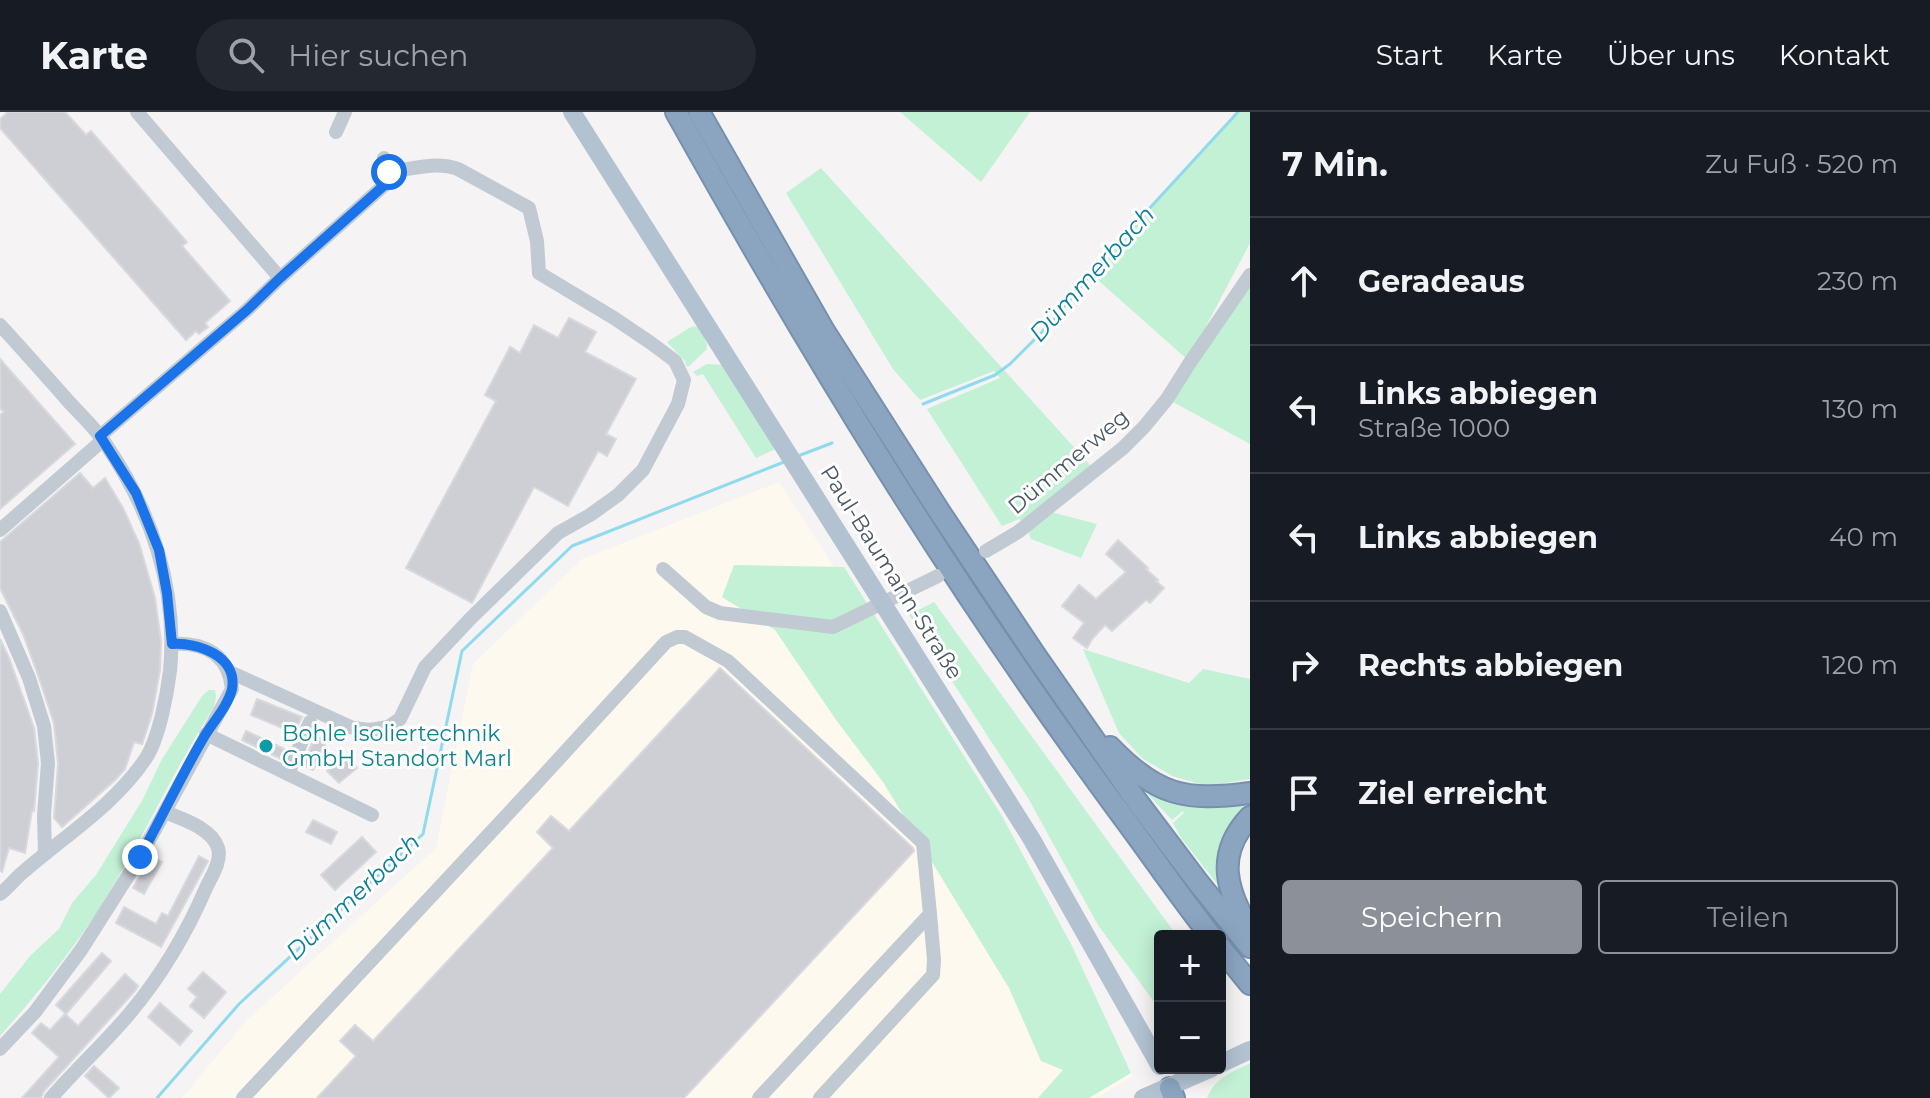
<!DOCTYPE html>
<html lang="de">
<meta charset="utf-8">
<style>
body{margin:0;font-family:Montserrat,sans-serif;background:#242831;color:#f1f3f6}
.controls{position:absolute;right:24px;bottom:24px;display:grid;overflow:hidden;border-radius:8px;box-shadow:0 4px 20px #0003}
.controls button{width:72px;height:72px;display:grid;place-items:center;padding:0;border:0;border-bottom:2px solid #363941;background:#171b24;color:#f1f3f6;font:40px sans-serif}
.stop{position:absolute;width:24px;height:24px;margin:-18px;border:6px solid #1a73e8;border-radius:50%;background:#fff}
.stop.end{background:#1a73e8;border-color:#fff;box-shadow:0 2px 8px #0008}
.list{margin:0;padding:0;list-style:none}
h2{display:flex;justify-content:space-between;align-items:center;height:104px;margin:0;padding:0 32px;font-size:34px}
h2 small{font-size:26px;font-weight:400;color:#9ea1a6}
.list li{display:grid;grid-template-columns:52px 1fr auto;gap:24px;align-items:center;box-sizing:border-box;height:128px;padding:0 32px;border-top:2px solid #363941}
.list b{display:block;font-size:30px;white-space:nowrap}
.list p{margin:0;font-size:26px;white-space:nowrap;color:#9ea1a6}
.list em{font-size:26px;font-style:normal;color:#9ea1a6}
.actions{display:flex;gap:16px;padding:24px 32px}
.actions a{flex:1;padding:18px 0;border:2px solid #8c9099;border-radius:8px;text-align:center;font-size:28px;color:#8c9099}
.actions .main{background:#8c9099;color:#fff}
.icon{flex:none;width:44px;height:44px;fill:none;stroke:currentColor;stroke-width:2;stroke-linecap:round;stroke-linejoin:round}
.map{position:relative;flex:none;width:1250px;height:986px;overflow:hidden}
header{display:flex;align-items:center;gap:48px;box-sizing:border-box;height:112px;padding:0 40px;background:#171b24;border-bottom:2px solid #363941}
header strong{font-size:38px}
nav{display:flex;gap:44px;margin-inline-start:auto;font-size:28px}
.search{width:560px;height:72px;background:#242831;display:flex;align-items:center;gap:20px;box-sizing:border-box;padding:0 28px;border-radius:44px;color:#9ea1a6;font-size:30px}
main{display:flex}
aside{flex:1;background:#171b24}
.map>svg:first-child{display:block}
</style>
<header>
<strong>Karte</strong>
<div class="search"><svg class="icon" aria-label="search" viewBox="0 0 24 24"><circle cx="10" cy="10" r="6"/><path d="M15 15l6 6"/></svg>Hier suchen</div>
<nav><a>Start</a><a>Karte</a><a>Über uns</a><a>Kontakt</a></nav>
</header>
<main>
<div class="map">
<svg width="1250" height="986" viewBox="0 0 1250 986">
<rect width="100%" height="100%" fill="#f5f3f3"/>
<!-- commercial -->
<polygon fill="#fdf9ef" points="779,370 977,675 1133,964 1096,986 182,986 245,910 436,736 473,552 582,447"/>
<!-- green -->
<g fill="#c3f1d5">
<polygon points="900,0 1030,0 981,70"/>
<polygon points="1237,0 1250,0 1250,131 1188,248 1090,161 1215,27"/>
<polygon points="821,56 1090,353 1086,359 1022,410 1019,407 1002,414 927,297 1000,266 994,259 920,288 893,257 786,81"/>
<polygon points="1250,173 1250,332 1173,290 1195,250"/>
<polygon points="700,214 707,233 706,238 688,255 685,252 686,250 667,230 691,215"/>
<polygon points="707,252 723,253 778,336 756,346 703,262 697,264 693,260"/>
<polygon points="1051,400 1097,412 1081,446 1031,427 1028,419"/>
<polygon points="734,453 844,455 1002,704 1072,834 1131,961 1089,986 1038,986 1063,958 1041,949 1009,876 883,670 836,608 775,518 722,485"/>
<polygon points="934,490 1177,824 1160,824 1160,898 1098,813 1028,686 909,503"/>
<polygon points="1083,537 1189,571 1203,557 1250,567 1250,667 1207,674 1172,664 1142,646 1119,621"/>
<path d="M209 578H215L216 585 214 595C174 657 144 725 105 787 75 836 38 881 0 924V882L31 843 59 817 72 791 96 763 143 687 161 649 202 584Z"/>
<path d="M1148 679C1171 686 1193 695 1218 695 1228 694 1240 691 1250 689V696L1226 783 1181 726 1173 711 1184 701 1183 699 1172 708 1170 706 1146 680Z"/>
<path d="M1250 951V986H1207C1214 967 1232 960 1250 951Z"/>
</g>
<g fill="none" stroke-linecap="round" stroke-linejoin="round">
<!-- stream -->
<g stroke="#90daee" stroke-width="3">
<polyline points="923,292 995,263 1010,252 1052,210 1103,147 1238,0"/>
<polyline points="798,344 832,331"/>
<polyline points="157,986 239,892 423,722 462,539 572,434 784,350"/>
</g>
</g>
<!-- building -->
<g fill="#cdcfd5" stroke="#d7d9de" stroke-width="2">
<polygon points="8,0 65,0 86,23 91,19 187,130 182,134 230,189 205,211 208,215 199,222 196,219 186,228 0,16 0,7"/>
<polygon points="569,206 596,220 585,240 636,267 606,322 616,327 607,344 598,339 568,394 534,375 472,491 406,456 496,289 485,283 510,235 520,241 534,213 558,226"/>
<polygon points="0,247 75,332 0,397 0,303 4,300 0,296"/>
<polygon points="80,361 93,376 105,366 123,396 139,431 155,486 161,529 160,558 152,602 142,632 134,630 125,657 115,668 62,715 54,706 58,652 54,611 38,563 23,522 0,476 0,430"/>
<polygon points="1118,428 1148,456 1146,457 1158,468 1156,469 1164,476 1150,491 1146,488 1112,519 1105,513 1092,527 1087,536 1073,526 1084,511 1062,494 1079,473 1096,487 1126,460 1106,442"/>
<polygon points="0,527 9,546 34,616 38,651 34,699 32,698 25,741 9,736 2,760 0,759"/>
<polygon points="720,556 913,736 914,739 684,986 317,986 356,944 340,929 355,913 373,929 553,736 537,720 551,704 569,719"/>
<polygon points="257,587 302,605 294,621 251,603"/>
<polygon points="246,619 287,638 283,648 242,628"/>
<polygon points="315,624 326,630 313,658 303,653"/>
<polygon points="345,643 357,656 339,671 327,659"/>
<polygon points="313,708 337,720 331,732 306,720"/>
<polygon points="362,725 376,740 335,778 321,763"/>
<polygon points="199,744 208,749 206,753 161,835 116,811 124,795 156,812 162,801 168,804"/>
<polygon points="152,745 162,750 144,782 133,776"/>
<polygon points="102,841 111,849 66,902 56,893"/>
<polygon points="203,860 226,880 204,906 190,894 197,885 188,877"/>
<polygon points="125,862 138,874 135,879 44,979 41,986 22,986 59,945 32,921 41,911 50,918 65,902 78,914"/>
<polygon points="160,891 192,919 180,933 148,905"/>
<polygon points="94,954 119,976 109,986 85,964"/>
</g>
<g fill="none" stroke-linecap="round" stroke-linejoin="round">
<defs>
<g id="highway">
<path d="M676 0C811 242 956 479 1121 702 1151 742 1180 785 1211 824"/>
<polyline points="699,0 824,219 939,399 1035,543 1136,688 1197,769 1250,835"/>
<path d="M1110 635C1156 683 1185 690 1250 681"/>
<path d="M1250 705C1215 742 1226 779 1250 818"/>
<polyline points="1220,835 1250,872"/>
<polyline points="1170,976 1174,986"/>
</g>
</defs>
<!-- highway casing -->
<use href="#highway" stroke="#7690ad" stroke-width="24"/>
<!-- minor -->
<g stroke="#c1cad2" stroke-width="14">
<polyline points="137,0 280,166 389,69 389,60 384,46"/>
<polyline points="336,20 345,0"/>
<path d="M0 213C23 238 46 264 69 290 81 303 95 316 105 331 151 398 178 476 170 559 167 583 159 626 146 646 114 694 64 724 22 761 14 768 8 776 0 782"/>
<polyline points="100,324 247,198 280,166"/>
<polyline points="0,418 103,328"/>
<polyline points="986,439 1018,420 1123,336 1144,315 1167,287 1189,252 1250,163"/>
<polyline points="663,457 706,495 720,501 833,515 938,464"/>
<polyline points="0,499 29,566 44,614 48,651 44,703 45,742"/>
<path d="M230 560 353 616 370 618 388 615 400 607 425 555 470 507 558 421 590 403 618 383 643 358 678 292 684 268 675 249 651 231 614 206 539 161 537 129 529 96 458 57C436 49 411 57 389 60"/>
<polyline points="206,622 372,703"/>
<polyline points="288,662 310,610"/>
<path d="M0 937 35 900 81 838 140 745 232 577C229 543 205 530 172 532"/>
<path d="M51 986C76 957 105 931 130 901 161 864 187 820 206 776 211 765 222 749 218 736 212 716 182 707 165 700"/>
<polyline points="243,986 533,675 666,530 677,525 685,525 728,549 923,731 930,802 759,986"/>
<polyline points="820,986 933,863 934,848 930,802"/>
</g>
<!-- major -->
<g stroke="#b3c2d1" stroke-width="18">
<polyline points="572,0 1031,726 1160,954"/>
<polyline points="1220,952 1250,938"/>
<polyline points="1143,986 1212,956"/>
</g>
<!-- highway -->
<use href="#highway" stroke="#8ba5c1" stroke-width="20"/>
</g>
<g fill="none" stroke-linecap="round" stroke-linejoin="round">
<!-- route -->
<path stroke="#1a73e8" stroke-width="10" d="M140 745C162 705 181 664 204 625 213 610 228 594 232 577 238 544 197 530 172 532L167 481 159 438 136 381 100 324 247 198 280 166 389 69V60"/>
</g>
<!-- markers -->
<circle fill="#0f9aa8" stroke="#fff" stroke-width="3" cx="266" cy="634" r="8"/>
<g text-anchor="middle" stroke-width="6" stroke-linejoin="round" paint-order="stroke">
<!-- street labels -->
<g font-size="22" fill="#4a5661" stroke="#fff">
<text transform="translate(1068 349) rotate(-40)" y="8">Dümmerweg</text>
<text transform="translate(892 460) rotate(58)" y="8">Paul-Baumann-Straße</text>
</g>
<!-- culture labels -->
<g font-size="22" fill="#0d838f" stroke="#fff" text-anchor="start">
<text x="282" y="629">Bohle Isoliertechnik<tspan x="282" dy="25">GmbH Standort Marl</tspan></text>
</g>
<!-- water labels -->
<g font-size="24" font-style="italic" fill="#0c7c9b" stroke="#fff">
<text transform="translate(1092 162) rotate(-48)" y="8">Dümmerbach</text>
<text transform="translate(353 785) rotate(-43)" y="8">Dümmerbach</text>
</g>
</g>
</svg>
<div class="controls">
<button>+</button>
<button>−</button>
</div>
<div class="stop" style="left:389px;top:60px"></div>
<div class="stop end" style="left:140px;top:745px"></div>
</div>
<aside>
<h2>7 Min.<small>Zu Fuß · 520 m</small></h2>
<ul class="list">
<li><svg class="icon" aria-label="ahead" viewBox="0 0 24 24"><path d="M12 20V5M6 11l6-6 6 6"/></svg><div><b>Geradeaus</b></div><em>230 m</em></li>
<li><svg class="icon" aria-label="left" viewBox="0 0 24 24"><path d="M17 20v-9H6M10 6l-5 5 5 5"/></svg><div><b>Links abbiegen</b><p>Straße 1000</p></div><em>130 m</em></li>
<li><svg class="icon" aria-label="left" viewBox="0 0 24 24"><path d="M17 20v-9H6M10 6l-5 5 5 5"/></svg><div><b>Links abbiegen</b></div><em>40 m</em></li>
<li><svg class="icon" aria-label="right" viewBox="0 0 24 24"><path d="M7 20v-9h11M14 6l5 5-5 5"/></svg><div><b>Rechts abbiegen</b></div><em>120 m</em></li>
<li><svg class="icon" aria-label="arrive" viewBox="0 0 24 24"><path d="M6 21V4h12l-3 4 3 4H6"/></svg><div><b>Ziel erreicht</b></div></li>
</ul>
<div class="actions"><a class="main">Speichern</a><a>Teilen</a></div>
</aside>
</main>
